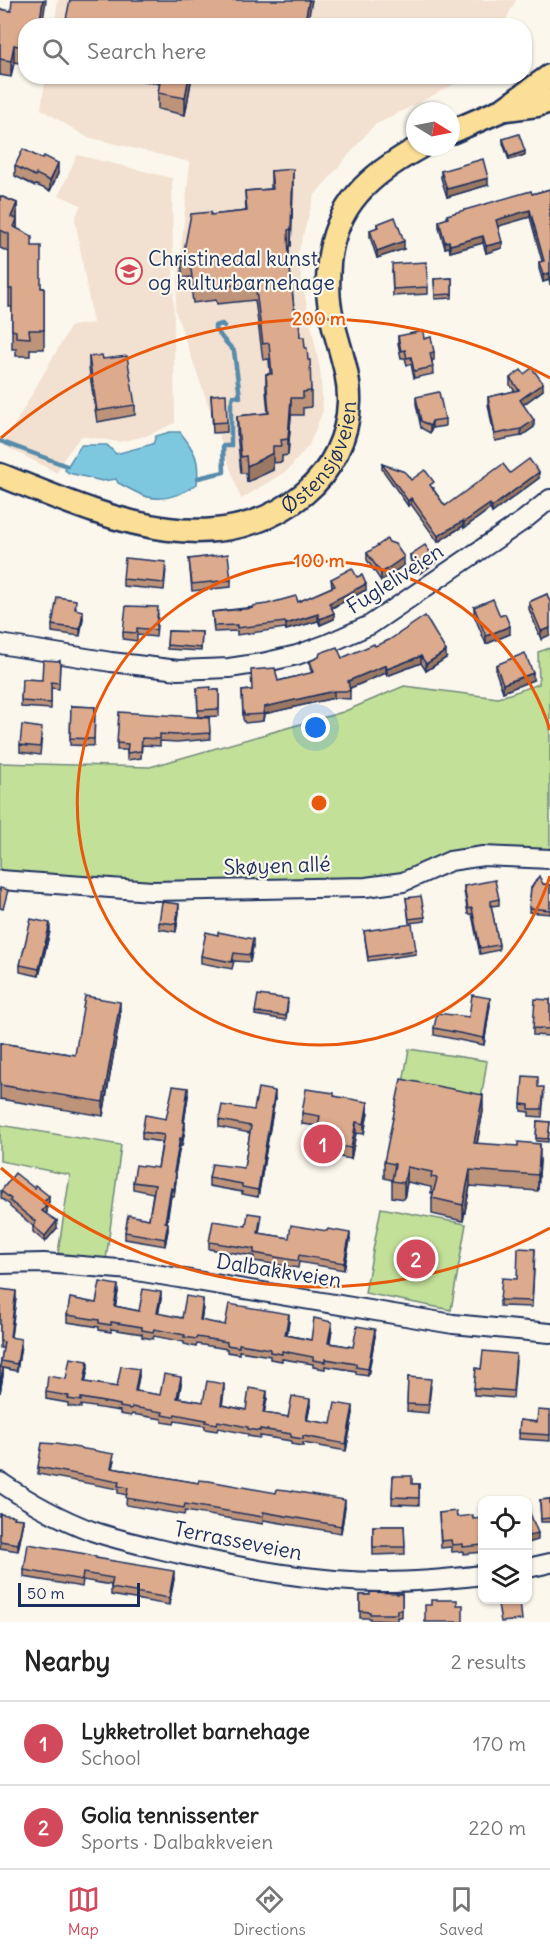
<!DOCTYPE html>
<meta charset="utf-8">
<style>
body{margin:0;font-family:Delius,sans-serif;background:#f6f6f6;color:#222}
.controls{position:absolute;right:18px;bottom:18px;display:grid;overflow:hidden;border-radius:12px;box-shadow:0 2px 4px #0004}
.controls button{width:54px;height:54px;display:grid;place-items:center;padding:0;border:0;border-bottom:2px solid #e0e0e0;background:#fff;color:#222;font:30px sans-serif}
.compass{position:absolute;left:406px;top:102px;width:54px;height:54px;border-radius:50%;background:#fff;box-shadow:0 2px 4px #0004;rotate:100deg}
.scale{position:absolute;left:18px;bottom:15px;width:122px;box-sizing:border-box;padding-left:6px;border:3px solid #1b2f5e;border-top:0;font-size:16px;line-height:21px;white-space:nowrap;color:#1b2f5e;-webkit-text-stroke:4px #fbf7ec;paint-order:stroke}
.you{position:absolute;left:316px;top:728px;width:21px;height:21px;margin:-15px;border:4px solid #fff;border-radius:50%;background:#1a73e8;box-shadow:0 0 0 9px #1a73e833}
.badge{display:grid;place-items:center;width:39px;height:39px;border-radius:50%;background:#d1495b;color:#fff;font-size:20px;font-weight:700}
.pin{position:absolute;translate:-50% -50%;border:3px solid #fff;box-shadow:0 2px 6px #0006}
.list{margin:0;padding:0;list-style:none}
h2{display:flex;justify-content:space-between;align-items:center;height:78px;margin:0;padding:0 24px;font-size:26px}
h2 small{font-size:20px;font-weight:400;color:#767676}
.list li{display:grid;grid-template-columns:39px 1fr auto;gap:18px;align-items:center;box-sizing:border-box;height:84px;padding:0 24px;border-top:2px solid #e0e0e0}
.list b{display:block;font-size:22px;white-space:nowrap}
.list p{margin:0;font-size:20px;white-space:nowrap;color:#767676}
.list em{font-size:20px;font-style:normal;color:#767676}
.icon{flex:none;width:33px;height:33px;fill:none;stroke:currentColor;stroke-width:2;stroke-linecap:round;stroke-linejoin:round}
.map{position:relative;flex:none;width:550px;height:1622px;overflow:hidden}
.search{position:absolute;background:#fff;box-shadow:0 2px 4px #0004;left:18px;right:18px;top:18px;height:66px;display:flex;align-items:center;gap:15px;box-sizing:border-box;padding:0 21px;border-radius:24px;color:#767676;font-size:22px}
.sheet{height:246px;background:#fff}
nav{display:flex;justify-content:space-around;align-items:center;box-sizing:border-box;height:84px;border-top:2px solid #e0e0e0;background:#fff;font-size:16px;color:#767676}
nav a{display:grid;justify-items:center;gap:3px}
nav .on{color:#d1495b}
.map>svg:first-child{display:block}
</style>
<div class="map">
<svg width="550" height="1622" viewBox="0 0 550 1622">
<rect width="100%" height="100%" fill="#fbf7ec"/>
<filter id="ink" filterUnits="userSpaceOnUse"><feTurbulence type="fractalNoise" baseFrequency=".0167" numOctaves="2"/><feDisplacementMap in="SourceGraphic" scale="12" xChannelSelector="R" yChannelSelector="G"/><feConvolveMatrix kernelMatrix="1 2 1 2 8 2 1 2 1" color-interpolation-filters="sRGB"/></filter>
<g filter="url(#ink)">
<!-- built -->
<g fill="#f2e0d0">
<polygon points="58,0 516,0 503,25 54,26"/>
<polygon points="46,77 468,77 373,126 314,196 297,257 320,369 323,411 309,445 288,470 241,499 175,310 190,162 87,137 41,109"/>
<polygon points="77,155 172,178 175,423 146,436 119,442 81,436 64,458 57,473 3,445 71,326 93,323 75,219 81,205 59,195"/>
</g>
<!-- green -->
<g fill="#c3e098" stroke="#6f887b" stroke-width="1.5">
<polygon points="550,648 550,867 465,858 402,883 207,891 0,877 0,763 150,767 343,712 404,686 498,698 539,684 538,652"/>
<polygon points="409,1049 487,1061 481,1100 402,1088"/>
<polygon points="0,1125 121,1145 106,1260 58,1253 70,1175 0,1161"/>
<polygon points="381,1208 466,1224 451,1310 365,1293"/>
</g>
<!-- water -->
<path fill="#7ec8df" stroke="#568bab" stroke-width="1.5" d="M170 432H180C195 451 200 460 197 484 183 494 166 501 148 497 139 495 127 487 118 483L116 479 102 481 69 473 65 470 81 445H107L116 454 153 444 156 436Z"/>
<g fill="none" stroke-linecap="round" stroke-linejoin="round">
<!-- stream -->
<g stroke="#568bab" stroke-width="4.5">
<polyline points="0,441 67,466"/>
<polyline points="198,478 224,472 223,446 231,446 231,405 233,396 240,397 234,351 223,339 215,328 215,326 222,324 224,326"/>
</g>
<defs>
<g id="minor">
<polyline points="0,644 111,662 178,670 229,668 262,663 297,655 327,644 370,625 524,520 550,499"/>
<polyline points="0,880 152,891 366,887 403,882 450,861 483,856 550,859"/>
<polyline points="0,1264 44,1263 131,1270 453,1324 550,1333"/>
<path d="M0 1482C28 1501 60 1519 92 1531 121 1541 151 1547 180 1554 247 1569 314 1582 383 1582 416 1582 449 1579 482 1575"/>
<polyline points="528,1568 550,1563"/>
</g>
<g id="major">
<polyline points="506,109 537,105 550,101"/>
<polyline points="451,132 504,109 550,76"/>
<path id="s1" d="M0 475C95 512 213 570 305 493 332 470 348 437 349 402 350 369 335 340 330 308 327 293 328 278 329 263 335 204 371 174 420 147"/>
</g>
</defs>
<!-- minor casing -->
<use href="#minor" stroke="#1b2f5e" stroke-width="22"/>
<!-- major casing -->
<use href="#major" stroke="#1b2f5e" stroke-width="27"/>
<!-- minor -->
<use href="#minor" stroke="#fbf7ec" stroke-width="18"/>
<!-- major -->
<use href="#major" stroke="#fbdf96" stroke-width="22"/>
</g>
<!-- wall -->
<g fill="#bd937a" stroke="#1b2f5e" stroke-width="1.5">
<polygon points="0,9 26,26 26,64 14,62 11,77 0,75"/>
<polygon points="121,76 192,76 185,115 158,109 158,93 160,84"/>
<polygon points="268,76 298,76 297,82"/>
<polygon points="503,139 525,155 509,160 503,143"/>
<polygon points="15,166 58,173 50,191 36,185 35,186 15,176"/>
<polygon points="271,171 293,186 291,246 289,246 289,259 294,309 300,337 305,348 311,391 311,407 303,408 303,415 291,415 288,455 282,456 282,462 273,463 273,470 247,482 246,473 241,473 237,433 237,416 268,413 266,391 266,374 270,374 269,359 263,360 255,300 217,304 216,300 193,303 190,277 182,278 182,261 211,215 246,211 245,191 271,189"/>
<polygon points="441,171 488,185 447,197 441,178"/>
<polygon points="550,189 550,285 549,280 543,282 539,269 539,262 542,261 530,217 498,226 502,248 486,253 483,243 450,252 449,247 445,248 439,228 439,221 447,219 447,215 532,194"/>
<polygon points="0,196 17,203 17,228 32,246 41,288 44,288 44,349 30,349 30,356 16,356 16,349 12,349 12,307 9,307 9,252 0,248"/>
<polygon points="377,224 404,249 377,258 370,237 370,230 377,228"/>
<polygon points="392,271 428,287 428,294 393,296"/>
<polygon points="452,278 452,298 435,299 434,279"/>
<polygon points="398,336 424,339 434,352 434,360 432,360 433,374 414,378 411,364 407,365 405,358 401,358 398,343"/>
<polygon points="89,357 103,359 135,405 135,415 97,422 89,368"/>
<polygon points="524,374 543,390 523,405 534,427 521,436 495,441 488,404 488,397 515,391 510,385 510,378"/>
<polygon points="211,395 227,422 227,432 213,433"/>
<polygon points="416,397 445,419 445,426 432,428 430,433 421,428 416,404"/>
<polygon points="382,464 411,480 434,488 433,489 445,506 510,473 539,478 492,513 490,509 464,528 463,526 438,542 411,504 408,506 382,469"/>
<polygon points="367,553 404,565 381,581 367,560"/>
<polygon points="410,555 435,563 420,573 410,559"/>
<polygon points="189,559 231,580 231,587 192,591"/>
<polygon points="166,569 164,590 123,586 123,579"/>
<polygon points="357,577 366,590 332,608 334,619 320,625 318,621 286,630 285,628 237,635 237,631 214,632 212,612 298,602 332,587 331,579"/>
<polygon points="547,594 541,639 529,609 529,602"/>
<polygon points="76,607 76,609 83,618 80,636 52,632 52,625"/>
<polygon points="474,607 510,634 486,644 474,615"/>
<polygon points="158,614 156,637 137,635 137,641 123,639 123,632"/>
<polygon points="168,631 202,632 201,651 167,649"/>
<polygon points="375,646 446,658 426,671 421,663 387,676 386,673 350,688 350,699 334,698 264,714 263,721 245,723 243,719 242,691 252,690 278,681 312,673 310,668 310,661 342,658"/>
<polygon points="60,661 59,689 51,688 51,709 21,707 22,679 42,680"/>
<polygon points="496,665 533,680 503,692 496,672"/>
<polygon points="197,688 211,690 219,690 219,716 199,717 209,718 210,739 177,742 160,741 160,746 142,745 141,758 127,760 127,750 117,750 117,743 198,717"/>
<polygon points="71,706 95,707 94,746 70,745"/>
<polygon points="42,735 40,755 20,752 20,745"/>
<polygon points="543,884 550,885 550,914 529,912 531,888"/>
<polygon points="464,886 499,899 499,905 491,906 499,945 499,950 480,954 472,914 468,914 464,891"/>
<polygon points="406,898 425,917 425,921 409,923"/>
<polygon points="179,912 176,932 159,929 159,922"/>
<polygon points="50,931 39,976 20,972 20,965"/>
<polygon points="364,931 416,950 416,954 368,961"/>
<polygon points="253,946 250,962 234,961 232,969 201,963 201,956"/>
<polygon points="550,1000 550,1036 533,1035 533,1028"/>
<polygon points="288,1003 286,1020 255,1015 255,1012"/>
<polygon points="490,1005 484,1045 434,1035 434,1028 469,1017"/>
<polygon points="120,1016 103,1116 0,1099 0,1043 75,1055"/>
<polygon points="538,1087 544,1094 542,1117 529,1116 529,1112 521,1111 521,1104"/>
<polygon points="188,1096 184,1122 185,1129 182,1146 180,1146 175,1172 176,1180 174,1196 171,1196 167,1222 168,1230 165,1246 125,1239 125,1232 149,1219 153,1193 133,1189 133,1182 158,1168 162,1142 142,1139 142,1132 166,1119"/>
<polygon points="334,1096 368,1112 364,1134 356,1133 351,1159 315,1153 315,1142 318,1126 302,1124 302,1113"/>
<polygon points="275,1099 258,1197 242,1194 242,1192 209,1186 209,1178 244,1168 250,1133 219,1127 219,1120 254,1110"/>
<polygon points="483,1111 477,1144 540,1160 538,1191 470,1186 463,1221 432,1214 432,1198 433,1193 431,1193 431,1187 407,1182 404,1199 392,1197 392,1180 384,1178 384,1162"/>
<polygon points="537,1121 550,1122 548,1142 536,1141"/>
<polygon points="34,1188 49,1202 46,1205 47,1212 46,1213 57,1228 45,1242 33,1232 33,1226 10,1207 10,1205 1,1198 1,1191"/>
<polygon points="261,1222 259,1233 289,1238 350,1240 344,1270 299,1262 298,1268 254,1261 254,1256 209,1249 209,1242 246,1226"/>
<polygon points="535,1249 532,1307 500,1306 500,1300 517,1279"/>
<polygon points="0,1289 16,1298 11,1337 21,1345 17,1371 3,1368 3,1375 0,1393 0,1367 3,1348 0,1348"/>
<polygon points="118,1292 115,1306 139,1311 161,1299 158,1314 182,1318 203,1307 201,1321 225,1325 289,1321 287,1335 311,1340 332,1329 330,1343 353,1347 375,1336 368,1376 356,1374 356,1371 325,1366 325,1369 313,1367 313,1364 282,1359 282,1361 270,1359 270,1356 239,1351 239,1354 227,1352 227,1349 197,1344 196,1347 184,1344 184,1342 154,1336 153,1339 142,1337 142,1334 111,1329 111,1332 99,1330 99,1327 67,1322 67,1315 96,1303"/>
<polygon points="516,1361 513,1398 474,1395 474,1388"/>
<polygon points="88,1368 85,1382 117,1387 139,1376 136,1391 160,1395 181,1384 179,1398 203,1402 224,1391 222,1405 246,1410 267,1398 264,1413 288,1417 310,1406 307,1420 331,1424 353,1413 346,1451 303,1443 303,1446 291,1444 291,1441 260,1436 260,1438 248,1436 248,1434 218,1428 217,1431 205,1429 205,1426 175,1421 174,1424 162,1422 162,1419 132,1414 131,1416 120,1414 120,1411 81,1405 81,1408 68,1406 68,1403 46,1399 46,1392 66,1379"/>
<polygon points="408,1377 431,1386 428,1413 407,1411"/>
<polygon points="550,1411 550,1441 519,1439 520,1420 537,1422"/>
<polygon points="114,1461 112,1468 198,1483 345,1507 341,1533 263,1520 263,1524 185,1511 184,1515 126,1505 127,1495 118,1493 118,1489 38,1474 38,1467"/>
<polygon points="393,1476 412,1484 419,1484 419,1505 392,1504"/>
<polygon points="550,1499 550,1522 541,1522 540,1500"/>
<polygon points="439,1513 473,1519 483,1518 483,1552 463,1554 463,1551 452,1552 451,1547 441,1548"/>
<polygon points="0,1514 14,1518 23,1526 18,1551 0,1548"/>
<polygon points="373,1526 404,1526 405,1554 373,1555"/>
<polygon points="96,1558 174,1579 169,1605 111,1595 111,1585 83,1580 82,1587 24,1577 24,1570"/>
<polygon points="402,1594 402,1617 397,1617 397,1621 370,1620 370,1618 360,1618 360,1595"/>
</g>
<!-- shaded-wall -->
<g fill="#9a7863" stroke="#1b2f5e" stroke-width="1.5">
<polygon points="43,0 46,0 42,26 39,26"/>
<polygon points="309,0 312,0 307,26 304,26"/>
<polygon points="14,45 14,62 11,77 11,61"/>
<polygon points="189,76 192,76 185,115 185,98"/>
<polygon points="525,151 525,155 509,160 509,157"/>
<polygon points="58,163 58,173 50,191 50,181"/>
<polygon points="293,169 293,186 291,246 291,229"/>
<polygon points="488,178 488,185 447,197 447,189"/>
<polygon points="17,203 17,238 11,217"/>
<polygon points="530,210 530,217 496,227 496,220"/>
<polygon points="483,236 483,243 450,252 450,245"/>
<polygon points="404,241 404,249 377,258 377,251"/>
<polygon points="449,241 449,247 445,248 445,242"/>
<polygon points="502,242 502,248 486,253 486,246"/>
<polygon points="549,273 549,280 543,282 543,275"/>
<polygon points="543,383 543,390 520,407 520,400"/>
<polygon points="291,398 291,415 288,455 288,439"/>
<polygon points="534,420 534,427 521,436 521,429"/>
<polygon points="432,421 432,428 430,433 430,426"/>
<polygon points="273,453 273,470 247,482 247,466"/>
<polygon points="539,472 539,478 492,513 492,507"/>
<polygon points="411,498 411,504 408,506 408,501"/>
<polygon points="490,504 490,509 464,528 464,522"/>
<polygon points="463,521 463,526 438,542 438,536"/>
<polygon points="404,557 404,565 381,581 381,573"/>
<polygon points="435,559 435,563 420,573 420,570"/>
<polygon points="366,584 366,590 329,609 329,603"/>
<polygon points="83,611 83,618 80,636 80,629"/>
<polygon points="334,613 334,619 320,625 320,619"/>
<polygon points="318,614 318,621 286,630 286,624"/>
<polygon points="510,626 510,634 486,644 486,636"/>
<polygon points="550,628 550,635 541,639 541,631"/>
<polygon points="446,651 446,658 426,671 426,664"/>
<polygon points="421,656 421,663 387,676 387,669"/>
<polygon points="386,665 386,673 348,689 348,681"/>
<polygon points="533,673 533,680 503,692 503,684"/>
<polygon points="334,691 334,698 264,714 263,721 264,707"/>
<polygon points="179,904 179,912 176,932 176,924"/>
<polygon points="50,923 50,931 39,976 39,969"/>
<polygon points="253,939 253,946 250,962 250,955"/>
<polygon points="490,998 490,1005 484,1045 484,1038"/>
<polygon points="120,1002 120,1016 103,1116 103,1102"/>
<polygon points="188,1088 188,1096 183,1129 183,1122"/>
<polygon points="275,1091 275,1099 258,1197 258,1190"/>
<polygon points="483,1095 483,1111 474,1159 474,1143"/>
<polygon points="368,1102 368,1112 364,1134 364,1124"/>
<polygon points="185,1122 185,1129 182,1146 182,1139"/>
<polygon points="356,1122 356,1133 351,1159 351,1148"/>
<polygon points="180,1138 180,1146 174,1179 174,1172"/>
<polygon points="540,1144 540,1160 538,1191 538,1175"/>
<polygon points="407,1167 407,1182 404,1199 404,1183"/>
<polygon points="470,1170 470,1186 463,1221 463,1205"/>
<polygon points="176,1172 176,1180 174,1196 174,1189"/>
<polygon points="171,1188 171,1196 165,1230 165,1222"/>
<polygon points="49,1196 49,1202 43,1209 43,1203"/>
<polygon points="47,1205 47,1212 42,1217 42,1211"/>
<polygon points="57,1221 57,1228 45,1242 45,1236"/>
<polygon points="168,1223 168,1230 165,1246 165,1239"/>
<polygon points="350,1233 350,1240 344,1270 344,1263"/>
<polygon points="118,1285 118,1292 114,1313 114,1306"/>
<polygon points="16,1291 16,1298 10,1343 10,1337"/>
<polygon points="161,1292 161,1299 157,1321 157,1313"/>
<polygon points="203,1299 203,1307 200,1328 200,1320"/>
<polygon points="289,1314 289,1321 285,1342 285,1335"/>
<polygon points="332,1322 332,1329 328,1350 328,1343"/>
<polygon points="375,1329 375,1336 368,1376 368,1369"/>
<polygon points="21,1339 21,1345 17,1371 17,1364"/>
<polygon points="88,1361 88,1368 84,1389 84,1382"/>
<polygon points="3,1368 3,1375 0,1393 0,1386"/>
<polygon points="139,1369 139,1376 135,1398 135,1391"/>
<polygon points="181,1377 181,1384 177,1405 177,1398"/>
<polygon points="224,1384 224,1391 221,1412 221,1405"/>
<polygon points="267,1391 267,1398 263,1420 263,1413"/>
<polygon points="310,1399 310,1406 306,1427 306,1420"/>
<polygon points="353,1406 353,1413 346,1451 346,1444"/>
<polygon points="345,1500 345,1507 341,1533 341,1526"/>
<polygon points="23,1519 23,1526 18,1551 18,1544"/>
<polygon points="538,1533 538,1540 528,1543 528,1536"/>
<polygon points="174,1571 174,1579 169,1605 169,1598"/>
</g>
<!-- building -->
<g fill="#dcab8e" stroke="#1b2f5e" stroke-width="1.5">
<polygon points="12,0 43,0 39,26 26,26 26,48 14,45 11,61 0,59 0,9 11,11"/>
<polygon points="70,0 309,0 304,26 74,26 65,24"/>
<polygon points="161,76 189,76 185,98 158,93"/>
<polygon points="519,134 525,151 509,157 503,139"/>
<polygon points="23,149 42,159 44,156 58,163 50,181 36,174 35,176 15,166"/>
<polygon points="483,159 488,178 447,189 441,171"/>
<polygon points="293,169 291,229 288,230 289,259 294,309 296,309 297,320 299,320 300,337 304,337 305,348 307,348 308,360 310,360 311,391 303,392 303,398 291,398 288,439 281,440 282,446 273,446 273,453 247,466 246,456 241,457 237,416 269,413 266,374 272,374 269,343 263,344 255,283 217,287 216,284 193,286 190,260 182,261 191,214 211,212 211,215 247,211 245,191 273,189 271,171"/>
<polygon points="550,189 550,278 549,273 543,275 539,262 544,261 530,210 496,220 502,242 486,246 483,236 450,245 449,241 445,242 439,221 448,218 447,215 531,191 532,194"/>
<polygon points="0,196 17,203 11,217 17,219 14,227 32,236 32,246 41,246 41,288 44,288 44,330 29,330 30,338 16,337 16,331 12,330 12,289 9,289 9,234 0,230"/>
<polygon points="395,217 404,241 377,251 370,230 378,227 377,224"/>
<polygon points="426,262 428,287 393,289 392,264"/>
<polygon points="452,278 452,294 435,295 434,279"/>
<polygon points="423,331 424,339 431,337 434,352 430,353 433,367 414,371 411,357 407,358 405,350 401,351 398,336"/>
<polygon points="102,355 103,359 127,356 135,405 97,411 89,357"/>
<polygon points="532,368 543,383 520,400 534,420 521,429 495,434 488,397 519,390 510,378 521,370 524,374"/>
<polygon points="439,392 445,419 432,421 430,426 421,421 416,397"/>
<polygon points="226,394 227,422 213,423 211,395"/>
<polygon points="529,459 539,472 492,507 490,504 464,522 463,521 438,536 411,498 408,501 382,464 405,472 411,480 425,470 434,482 430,485 445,506 503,464 510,473"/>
<polygon points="387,539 389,542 395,544 404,557 381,573 367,553"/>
<polygon points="425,545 435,559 420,570 410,555"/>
<polygon points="228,554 231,580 192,584 189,559"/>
<polygon points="125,558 166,562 164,583 123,579"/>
<polygon points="352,568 357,577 362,575 366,584 329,603 334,613 320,619 318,614 286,624 285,622 237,628 237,625 214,626 212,612 253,608 253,606 267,604 296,596 298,602 335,586 331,579"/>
<polygon points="547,594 550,602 550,628 541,631 529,602"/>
<polygon points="57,597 76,600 75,609 83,611 80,629 52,625"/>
<polygon points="493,599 500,616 505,614 510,626 486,636 474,607"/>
<polygon points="126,606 158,607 156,630 137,628 137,633 123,632"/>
<polygon points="425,616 446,651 426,664 421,656 387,669 386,665 348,681 350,691 334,691 264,707 263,714 245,715 243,712 242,691 252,690 251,670 275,668 278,681 314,672 310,661 319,657 320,653 337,647 342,658 374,644 375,646 389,640"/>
<polygon points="168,631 202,632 201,648 167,645"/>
<polygon points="525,653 533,673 503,684 496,665"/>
<polygon points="43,660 60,661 59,683 51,682 51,703 21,701 22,679 42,680"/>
<polygon points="211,687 211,690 219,690 219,709 198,710 197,688"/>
<polygon points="71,706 95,707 94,739 70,738"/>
<polygon points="119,712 209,718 210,733 177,735 160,734 160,739 142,738 141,751 127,753 128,744 117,743"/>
<polygon points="22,725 42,728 40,747 20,745"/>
<polygon points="539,876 543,884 550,885 550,910 529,908 531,888"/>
<polygon points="495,880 499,899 491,901 491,905 499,945 480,948 472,908 468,909 464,886"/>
<polygon points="0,888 8,890 3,909 0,908"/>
<polygon points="421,896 425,917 409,919 406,898"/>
<polygon points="162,902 179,904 176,924 159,922"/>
<polygon points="31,919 50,923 39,969 20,965"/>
<polygon points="412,924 416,950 368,957 364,931"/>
<polygon points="206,932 218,935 218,932 253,939 250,955 234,953 232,962 201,956"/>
<polygon points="258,995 288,999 286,1016 255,1012"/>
<polygon points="472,995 490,998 484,1038 434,1028 437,1013 469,1017"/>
<polygon points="85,996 120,1002 103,1102 0,1085 0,1043 75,1055"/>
<polygon points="535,999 550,1000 550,1029 533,1028"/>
<polygon points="523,1076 538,1077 538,1087 544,1087 542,1109 529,1109 529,1105 521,1104"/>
<polygon points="401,1079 483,1095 474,1143 518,1146 518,1142 540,1144 538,1175 470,1170 463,1205 432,1198 437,1178 431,1177 432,1172 407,1167 404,1183 392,1181 395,1164 384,1162"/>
<polygon points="173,1086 188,1088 183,1122 185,1122 182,1139 180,1138 174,1172 176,1172 174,1189 171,1188 165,1222 168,1223 165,1239 125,1232 128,1215 149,1219 155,1185 133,1182 136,1165 158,1168 164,1135 142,1132 145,1115 166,1119"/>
<polygon points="258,1088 275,1091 258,1190 242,1187 242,1184 209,1178 212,1164 244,1168 251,1126 219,1120 222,1105 254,1110"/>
<polygon points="306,1089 334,1093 334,1096 368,1102 364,1124 356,1122 351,1148 315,1142 320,1116 302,1113"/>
<polygon points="537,1121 550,1122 548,1139 536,1138"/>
<polygon points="15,1173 34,1188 35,1185 49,1196 43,1203 47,1205 42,1211 57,1221 45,1236 33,1226 36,1222 10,1201 11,1199 1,1191"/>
<polygon points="248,1213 261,1215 258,1233 289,1238 291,1225 327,1231 328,1229 350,1233 344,1263 299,1255 298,1261 254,1253 254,1249 209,1242 213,1221 246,1226"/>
<polygon points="518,1248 535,1249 532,1301 500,1300 502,1278 517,1279"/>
<polygon points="100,1282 118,1285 114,1306 139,1311 143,1289 161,1292 157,1313 182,1318 186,1296 203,1299 200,1320 225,1325 229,1304 289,1314 285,1335 311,1340 314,1318 332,1322 328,1343 353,1347 357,1326 375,1329 368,1369 356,1367 356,1364 325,1359 325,1362 313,1360 313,1357 282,1351 282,1354 270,1352 270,1349 239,1344 239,1347 227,1345 227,1342 197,1337 196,1339 184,1337 185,1335 154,1329 153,1332 142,1330 142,1327 111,1322 111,1325 99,1323 99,1320 67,1315 70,1298 96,1303"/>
<polygon points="0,1289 16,1291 10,1337 21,1339 17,1364 1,1361 4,1342 0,1341"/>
<polygon points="483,1351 516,1354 513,1391 474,1388 476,1368 481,1369"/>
<polygon points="70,1358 88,1361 84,1382 117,1387 121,1366 139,1369 135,1391 160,1395 164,1374 181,1377 177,1398 203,1402 207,1381 224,1384 221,1405 246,1410 249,1388 267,1391 263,1413 288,1417 292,1396 310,1399 306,1420 331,1424 335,1403 353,1406 346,1444 303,1436 303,1439 291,1437 291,1434 260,1429 260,1431 248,1429 248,1427 218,1421 217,1424 205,1422 206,1420 175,1414 174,1417 162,1415 163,1412 132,1407 131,1409 120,1407 120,1405 81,1398 81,1401 68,1399 69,1396 46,1392 48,1376 66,1379"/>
<polygon points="0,1367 3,1368 0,1386"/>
<polygon points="408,1377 431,1379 428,1405 407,1404"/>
<polygon points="538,1410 550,1411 550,1435 519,1433 520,1420 537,1422"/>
<polygon points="42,1443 56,1444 114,1454 111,1468 198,1483 199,1480 209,1481 276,1493 277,1489 287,1490 345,1500 341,1526 263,1512 263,1517 185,1504 184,1508 126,1498 128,1488 118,1486 119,1482 38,1467"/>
<polygon points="393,1476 412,1476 412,1484 419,1484 419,1498 392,1497"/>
<polygon points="550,1499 550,1518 541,1519 540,1500"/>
<polygon points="456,1511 457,1517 473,1515 473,1519 483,1518 483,1545 463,1547 463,1544 452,1545 451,1540 441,1541 439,1513"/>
<polygon points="528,1511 529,1511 538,1533 528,1536"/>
<polygon points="0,1514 15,1516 14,1518 23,1519 18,1544 0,1541"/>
<polygon points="373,1526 404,1526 405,1547 373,1547"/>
<polygon points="28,1544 86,1554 96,1557 96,1558 174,1571 169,1598 111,1588 113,1578 83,1573 82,1580 24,1570"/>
<polygon points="370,1592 397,1593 397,1594 402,1594 402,1610 397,1610 397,1614 370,1614 370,1612 360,1611 360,1595 370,1595"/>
<polygon points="431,1600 457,1600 457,1605 463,1605 463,1622 425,1622 425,1605 431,1605"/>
<polygon points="520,1601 522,1620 501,1622 498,1604"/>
</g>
</g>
<!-- distance rings -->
<g fill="none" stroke="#e8590c" stroke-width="3">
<path d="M550 876A242 242 0 1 1 550 730"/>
<path d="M550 1228A484 484 0 0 1 1 1168M1 438A484 484 0 0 1 550 378"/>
</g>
<!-- icons -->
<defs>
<symbol id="school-ring" viewBox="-11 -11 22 22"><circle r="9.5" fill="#fbf7ec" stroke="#d1495b" stroke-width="1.5"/><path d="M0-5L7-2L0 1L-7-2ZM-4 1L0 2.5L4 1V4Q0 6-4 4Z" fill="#d1495b"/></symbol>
</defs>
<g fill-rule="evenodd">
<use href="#school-ring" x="114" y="256" width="30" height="30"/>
</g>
<g text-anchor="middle" stroke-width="4.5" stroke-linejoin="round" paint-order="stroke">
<!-- poi labels -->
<g font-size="21" fill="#1b2f5e" stroke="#fbf7ec" text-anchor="start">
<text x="148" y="266">Christinedal kunst<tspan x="148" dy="24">og kulturbarnehage</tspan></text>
</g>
<!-- street labels -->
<g font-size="21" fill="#1b2f5e" stroke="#fbf7ec">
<text dy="7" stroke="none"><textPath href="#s1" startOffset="362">Østensjøveien</textPath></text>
<text transform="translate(395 579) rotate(-33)" y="7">Fugleliveien</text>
<text transform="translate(277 866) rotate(-2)" y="7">Skøyen allé</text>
<text transform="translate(279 1271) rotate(9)" y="7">Dalbakkveien</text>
<text transform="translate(238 1541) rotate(11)" y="7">Terrasseveien</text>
</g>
</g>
<circle cx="319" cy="803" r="9" fill="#e8590c" stroke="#fbf7ec" stroke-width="3"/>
<g font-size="18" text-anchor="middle" font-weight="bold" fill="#e8590c" stroke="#fbf7ec" stroke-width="4.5" stroke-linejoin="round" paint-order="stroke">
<text x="319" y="325">200 m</text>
<text x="319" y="567">100 m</text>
</g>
</svg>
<div class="controls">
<button><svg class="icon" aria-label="locate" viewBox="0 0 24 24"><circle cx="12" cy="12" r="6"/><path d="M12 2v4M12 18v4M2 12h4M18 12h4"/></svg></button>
<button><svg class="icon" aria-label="layers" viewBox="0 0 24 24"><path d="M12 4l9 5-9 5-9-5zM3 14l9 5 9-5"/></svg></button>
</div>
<svg class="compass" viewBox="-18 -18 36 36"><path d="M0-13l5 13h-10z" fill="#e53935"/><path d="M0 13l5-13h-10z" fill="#767676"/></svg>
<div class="scale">50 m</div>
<div class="you"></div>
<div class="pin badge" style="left:323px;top:1144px">1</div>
<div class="pin badge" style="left:416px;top:1259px">2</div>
<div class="search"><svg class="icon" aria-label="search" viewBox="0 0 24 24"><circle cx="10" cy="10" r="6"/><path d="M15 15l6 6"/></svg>Search here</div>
</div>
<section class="sheet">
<h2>Nearby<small>2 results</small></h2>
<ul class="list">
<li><span class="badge">1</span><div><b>Lykketrollet barnehage</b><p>School</p></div><em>170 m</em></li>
<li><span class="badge">2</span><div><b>Golia tennissenter</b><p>Sports · Dalbakkveien</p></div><em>220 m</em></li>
</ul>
</section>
<nav>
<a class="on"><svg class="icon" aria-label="map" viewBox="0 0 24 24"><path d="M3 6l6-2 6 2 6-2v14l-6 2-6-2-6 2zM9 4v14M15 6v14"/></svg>Map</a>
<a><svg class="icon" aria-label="directions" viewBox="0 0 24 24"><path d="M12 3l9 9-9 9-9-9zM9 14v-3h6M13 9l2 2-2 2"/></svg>Directions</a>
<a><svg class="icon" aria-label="saved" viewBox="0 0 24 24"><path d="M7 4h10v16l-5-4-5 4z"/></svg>Saved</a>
</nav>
